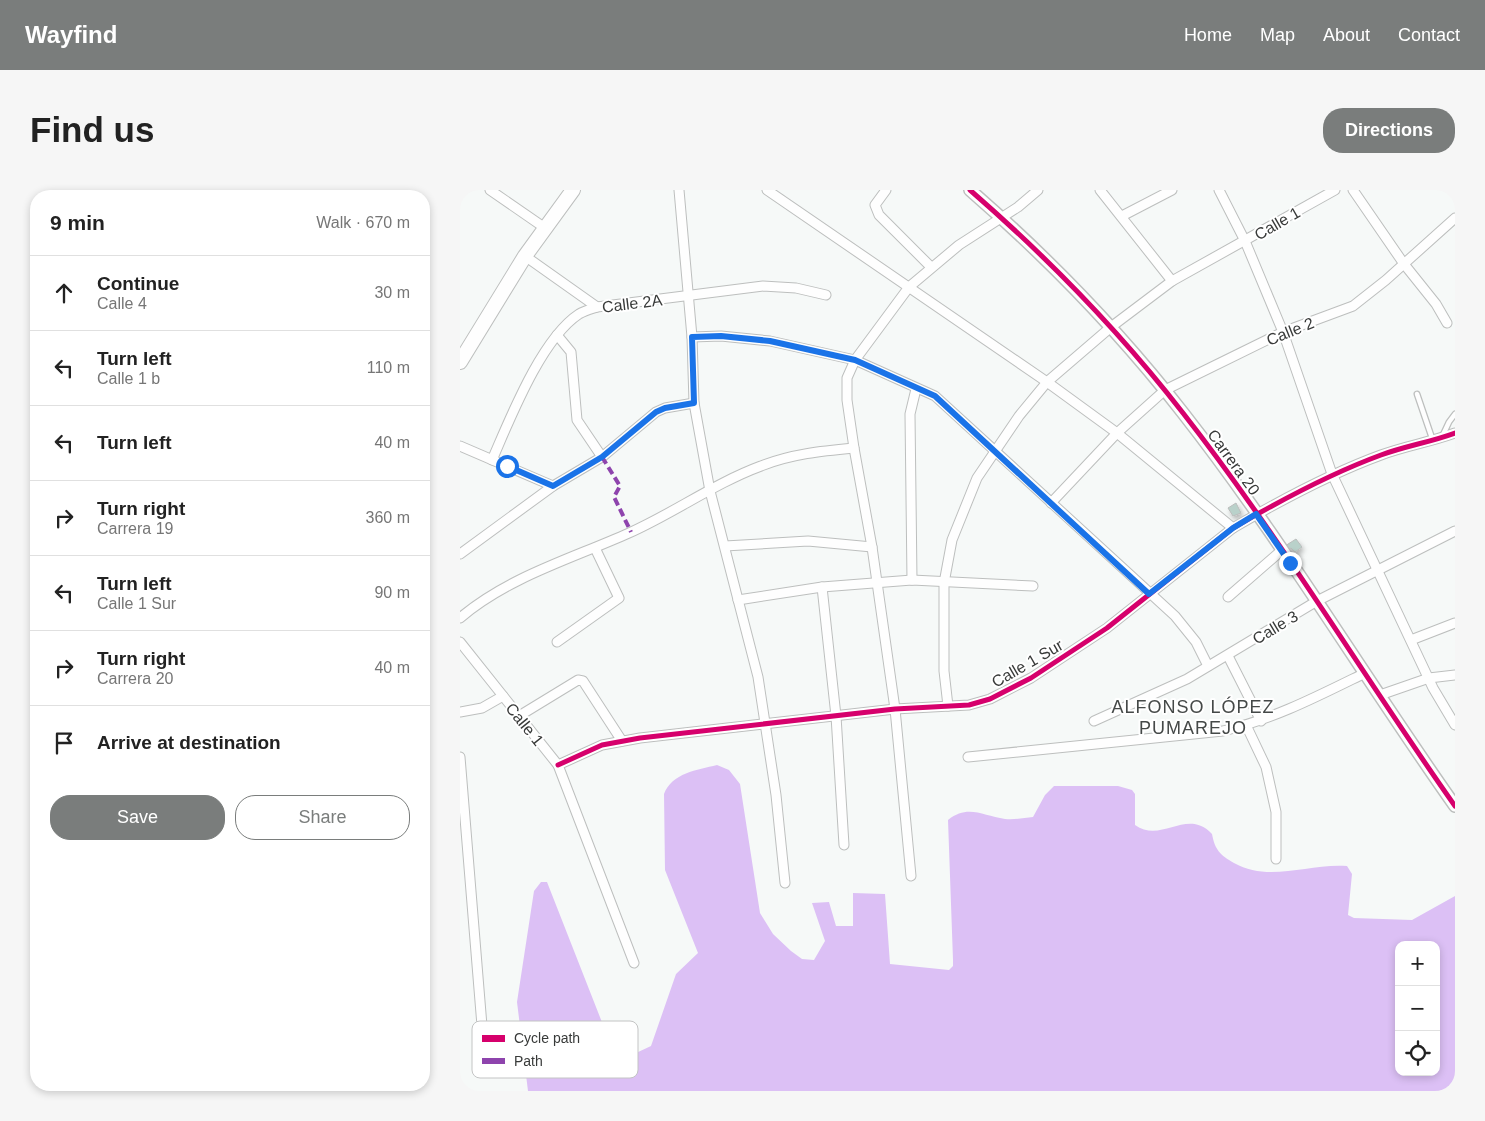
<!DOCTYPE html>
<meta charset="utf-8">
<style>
body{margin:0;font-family:Helvetica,sans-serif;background:#f6f6f6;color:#222}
.controls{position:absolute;right:15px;bottom:15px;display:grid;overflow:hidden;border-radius:10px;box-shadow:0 2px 8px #0003}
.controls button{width:45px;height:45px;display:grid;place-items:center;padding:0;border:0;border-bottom:1px solid #e0e0e0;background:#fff;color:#222;font:25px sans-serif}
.stop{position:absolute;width:15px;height:15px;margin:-11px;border:4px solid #1a73e8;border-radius:50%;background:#fff}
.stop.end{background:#1a73e8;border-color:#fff;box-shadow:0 1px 5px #0008}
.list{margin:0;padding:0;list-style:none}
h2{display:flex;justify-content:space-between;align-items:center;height:65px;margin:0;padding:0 20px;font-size:21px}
h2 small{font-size:16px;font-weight:400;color:#767676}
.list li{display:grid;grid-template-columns:32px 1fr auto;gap:15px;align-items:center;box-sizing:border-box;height:75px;padding:0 20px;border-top:1px solid #e0e0e0}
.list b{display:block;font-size:19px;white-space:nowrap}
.list p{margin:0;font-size:16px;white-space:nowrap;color:#767676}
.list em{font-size:16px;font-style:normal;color:#767676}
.actions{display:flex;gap:10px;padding:15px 20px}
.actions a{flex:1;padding:11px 0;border:1px solid #7a7d7c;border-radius:20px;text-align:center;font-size:18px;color:#7a7d7c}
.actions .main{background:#7a7d7c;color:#fff}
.icon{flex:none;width:28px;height:28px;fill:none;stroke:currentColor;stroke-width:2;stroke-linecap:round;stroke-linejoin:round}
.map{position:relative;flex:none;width:995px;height:901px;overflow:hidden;border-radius:20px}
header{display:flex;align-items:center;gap:30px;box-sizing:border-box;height:70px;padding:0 25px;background:#7a7d7c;color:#fff}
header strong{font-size:24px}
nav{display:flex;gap:28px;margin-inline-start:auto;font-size:18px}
.intro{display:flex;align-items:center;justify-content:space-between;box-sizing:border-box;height:120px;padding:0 30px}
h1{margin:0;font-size:35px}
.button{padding:12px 22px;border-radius:20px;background:#7a7d7c;color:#fff;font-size:18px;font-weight:700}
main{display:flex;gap:30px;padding:0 30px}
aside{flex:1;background:#fff;border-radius:20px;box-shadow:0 2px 8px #0003}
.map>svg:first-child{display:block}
</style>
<header>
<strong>Wayfind</strong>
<nav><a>Home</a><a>Map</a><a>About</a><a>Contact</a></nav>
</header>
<div class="intro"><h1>Find us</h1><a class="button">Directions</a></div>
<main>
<aside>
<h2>9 min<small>Walk · 670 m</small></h2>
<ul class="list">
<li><svg class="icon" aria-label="ahead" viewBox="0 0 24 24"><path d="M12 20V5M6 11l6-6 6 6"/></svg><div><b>Continue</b><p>Calle 4</p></div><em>30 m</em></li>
<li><svg class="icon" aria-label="left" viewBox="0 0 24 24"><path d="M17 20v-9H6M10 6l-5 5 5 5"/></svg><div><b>Turn left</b><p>Calle 1 b</p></div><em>110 m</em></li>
<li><svg class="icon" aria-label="left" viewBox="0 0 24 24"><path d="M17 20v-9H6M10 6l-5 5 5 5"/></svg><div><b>Turn left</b></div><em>40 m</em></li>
<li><svg class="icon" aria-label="right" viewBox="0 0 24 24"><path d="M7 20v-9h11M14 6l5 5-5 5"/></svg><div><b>Turn right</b><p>Carrera 19</p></div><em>360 m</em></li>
<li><svg class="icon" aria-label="left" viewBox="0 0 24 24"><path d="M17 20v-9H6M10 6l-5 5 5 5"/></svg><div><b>Turn left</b><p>Calle 1 Sur</p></div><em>90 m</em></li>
<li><svg class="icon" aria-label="right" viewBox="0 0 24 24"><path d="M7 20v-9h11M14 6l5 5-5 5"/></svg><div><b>Turn right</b><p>Carrera 20</p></div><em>40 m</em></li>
<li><svg class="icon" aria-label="arrive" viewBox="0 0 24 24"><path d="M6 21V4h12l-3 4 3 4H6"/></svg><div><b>Arrive at destination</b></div></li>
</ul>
<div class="actions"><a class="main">Save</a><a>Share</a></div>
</aside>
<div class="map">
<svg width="995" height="901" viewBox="0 0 995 901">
<defs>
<filter id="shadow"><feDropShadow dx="2" dy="3.5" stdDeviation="2.5" flood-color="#0004"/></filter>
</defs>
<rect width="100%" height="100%" fill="#f6f9f8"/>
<!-- water -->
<path fill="#dcc0f5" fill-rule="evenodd" d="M257 575 269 580 280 594 300 723 313 744 331 761 342 769 354 770 365 751 352 713 369 712 376 736H393V703L425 704 430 774 489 780 493 776V770L488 630C508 614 523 626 545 629 554 630 564 628 573 627L585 605 594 596H658L672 600 675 604V635C702 654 727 617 752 644 755 660 760 665 774 673 809 693 849 673 887 676L892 684 888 725 894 728 952 730 995 706V901H68L57 812 74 701 81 692H87L156 868 161 870 191 856 216 784 238 763 205 680 204 604C212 583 237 580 257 575ZM939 755H976V882H939Z"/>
<!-- building -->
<g fill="#b9d1ca" stroke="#bbbdbc" filter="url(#shadow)">
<polygon points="776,313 781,323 773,326 768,318"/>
<polygon points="836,349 842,357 835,362 831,358 828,360 825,356"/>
</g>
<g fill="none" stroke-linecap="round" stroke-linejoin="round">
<defs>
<g id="service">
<polyline points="957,204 973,251"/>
<polyline points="982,247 989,232 995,224"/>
</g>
<g id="minor">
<polyline points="30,0 85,38"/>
<polyline points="219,0 232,147 234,213 250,301 298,487 316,605 325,693"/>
<polyline points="307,0 587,192 657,243 773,338"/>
<polyline points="426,0 415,15 419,25 471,77"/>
<polyline points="640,0 712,91"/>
<polyline points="759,0 785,51 823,142 872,284 973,498 995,535"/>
<polyline points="893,0 944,74 976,114 987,133"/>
<polyline points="662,26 712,0"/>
<polyline points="65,66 137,117"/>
<polyline points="97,145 111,162 117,230 142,267"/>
<polyline points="232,147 261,146 310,151 395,170 475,206 715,426 736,452 748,476"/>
<polyline points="0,256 93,296"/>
<path d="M32 270C50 229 81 149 119 124 124 121 131 119 137 117L303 96 336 98 366 105"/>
<polyline points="591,313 657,243 705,200 823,142 893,116 926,90 995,28"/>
<polyline points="265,356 348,351 412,357"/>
<polyline points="0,364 93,296 142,267 196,222 205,218 234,213"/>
<polyline points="452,390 450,224 456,199"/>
<polyline points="362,397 376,526 384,655"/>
<polyline points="768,407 821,361"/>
<polyline points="278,410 362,397 452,390 573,396"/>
<path d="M0 428C48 387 111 369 169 343 214 323 255 293 301 276 331 264 362 261 394 258"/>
<polyline points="951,450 995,433"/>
<polyline points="0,452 98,575 174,773"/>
<polyline points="97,452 159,408 135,358"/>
<polyline points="768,466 801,531"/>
<polyline points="920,505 969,488 995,485"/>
<polyline points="488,516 484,481 484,393 492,350 517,288 559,226 587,192 651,137 712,91 875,0"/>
<polyline points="0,522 22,518 43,506"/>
<polyline points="59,526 118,490 123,491 162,551"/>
<polyline points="634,531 727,489 857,411 995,341"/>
<polyline points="786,535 806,577 816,622 816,669"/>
<polyline points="0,567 23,848"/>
<path d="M508 567 763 541C814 529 858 506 905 483"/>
<path d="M98 575 142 555 180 548 435 519 509 515 530 509 571 488 647 438 773 338C821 310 869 284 921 265 945 256 971 252 995 243"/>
<polyline points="451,686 435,519 412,357 394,258 387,210 387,188 395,170 449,97 499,55 558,17 578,0"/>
</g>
<path id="tertiary" d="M510 0C587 67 660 142 723 223 821 348 903 486 995 616"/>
<polyline id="secondary" points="0,172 65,66 113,0"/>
</defs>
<!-- service casing -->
<use href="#service" stroke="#bdbfbe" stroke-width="7"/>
<!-- minor casing -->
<use href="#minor" stroke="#bdbfbe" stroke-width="11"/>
<!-- tertiary casing -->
<use href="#tertiary" stroke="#bdbfbe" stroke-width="14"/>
<!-- secondary casing -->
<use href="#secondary" stroke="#bdbfbe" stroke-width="16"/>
<!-- service -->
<use href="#service" stroke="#fefefe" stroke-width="4.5"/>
<!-- minor -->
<use href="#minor" stroke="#fefefe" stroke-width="9"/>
<!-- tertiary -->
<use href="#tertiary" stroke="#fefefe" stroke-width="11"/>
<!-- secondary -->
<use href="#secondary" stroke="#fefefe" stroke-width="14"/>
<!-- quiet -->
<polyline stroke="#8e44ad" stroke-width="4" stroke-dasharray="8 4" stroke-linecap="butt" points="142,267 160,296 154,307 171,342"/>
<defs>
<g id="cycleway">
<path d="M510 0C587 67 660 142 723 223 821 348 903 486 995 616"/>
<path d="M98 575 142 555 180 548 435 519 509 515 530 509 571 488 647 438 773 338C821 310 869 284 921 265 945 256 971 252 995 243"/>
</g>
</defs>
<!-- cycleway casing -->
<use href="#cycleway" stroke="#fff" stroke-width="8"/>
<!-- cycleway -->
<use href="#cycleway" stroke="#d6006c" stroke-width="5"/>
</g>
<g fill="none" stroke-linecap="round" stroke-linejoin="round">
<!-- route -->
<polyline stroke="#1a73e8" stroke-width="6" points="47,276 93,296 142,267 196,222 205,218 234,213 232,147 261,146 310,151 395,170 475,206 689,404 773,338 796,324 830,373"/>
</g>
<g text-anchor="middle" stroke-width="4" stroke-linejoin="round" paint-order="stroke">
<!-- street labels -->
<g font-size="16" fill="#383a39" stroke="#fff">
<text transform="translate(817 33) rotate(-30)" y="6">Calle 1</text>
<text transform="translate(172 113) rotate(-7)" y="6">Calle 2A</text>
<text transform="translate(830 141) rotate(-22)" y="6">Calle 2</text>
<text transform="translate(774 272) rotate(54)" y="6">Carrera 20</text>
<text transform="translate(815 437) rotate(-31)" y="6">Calle 3</text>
<text transform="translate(567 473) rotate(-30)" y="6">Calle 1 Sur</text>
<text transform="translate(65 534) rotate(51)" y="6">Calle 1</text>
</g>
<!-- neighbourhood labels -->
<g font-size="18" letter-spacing="1" fill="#454948" stroke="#fff">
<text x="733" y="523">ALFONSO LÓPEZ<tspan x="733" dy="21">PUMAREJO</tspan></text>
</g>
</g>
<!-- legend -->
<rect x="12" y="831" width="166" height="57" rx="8" fill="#fff" stroke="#c3c4c4" stroke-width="1"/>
<rect x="22" y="845" width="23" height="7" fill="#d6006c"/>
<rect x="22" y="868" width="23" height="6" fill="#8e44ad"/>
<g font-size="14" fill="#383a39">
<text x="54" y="853">Cycle path</text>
<text x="54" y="876">Path</text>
</g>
</svg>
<div class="controls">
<button>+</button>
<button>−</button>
<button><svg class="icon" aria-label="locate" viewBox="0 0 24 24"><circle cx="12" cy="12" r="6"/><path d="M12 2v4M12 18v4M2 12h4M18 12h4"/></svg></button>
</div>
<div class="stop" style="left:47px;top:276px"></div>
<div class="stop end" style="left:830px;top:373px"></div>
</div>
</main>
